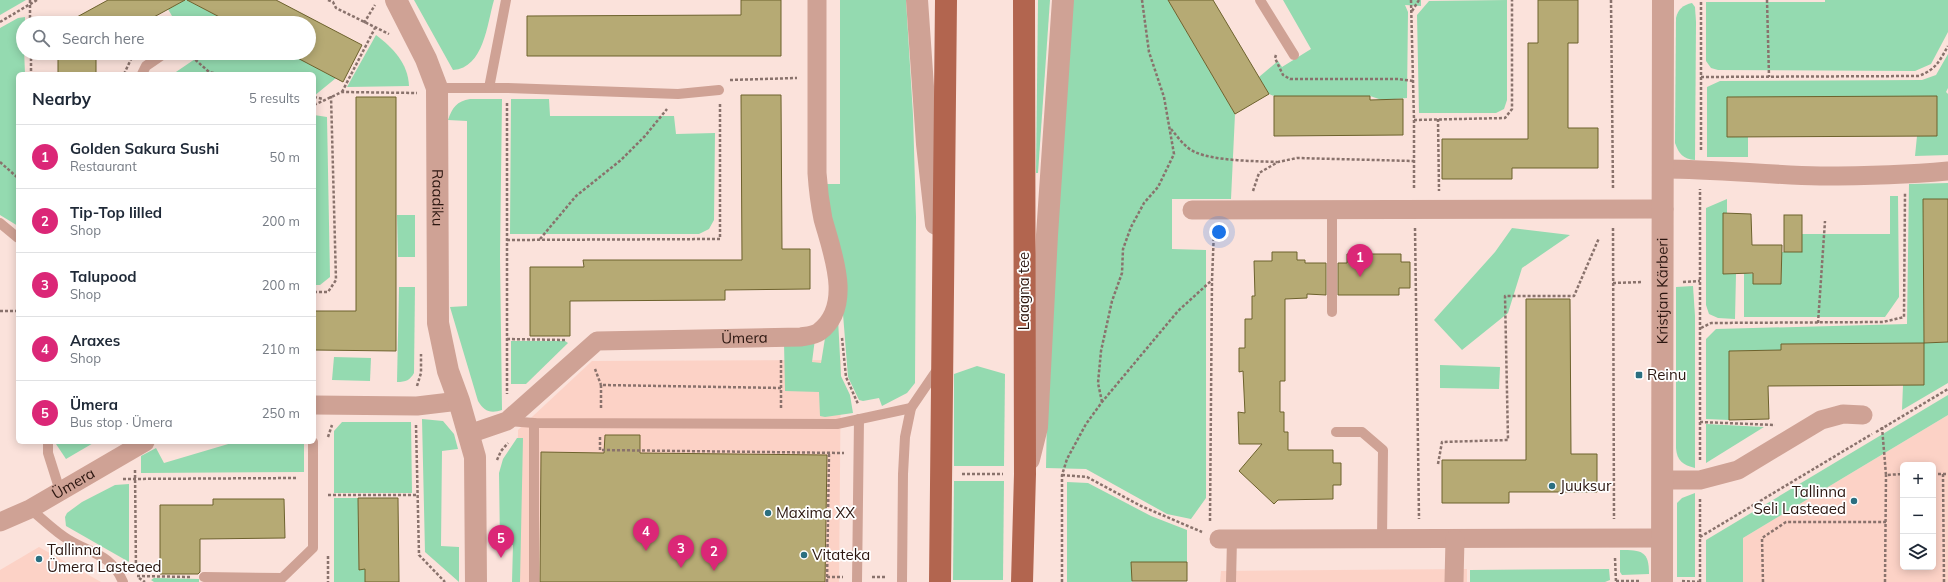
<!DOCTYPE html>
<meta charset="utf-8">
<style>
body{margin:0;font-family:Mulish,sans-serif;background:#f6f6f7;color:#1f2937}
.controls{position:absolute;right:12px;bottom:12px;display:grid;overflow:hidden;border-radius:6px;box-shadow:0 2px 10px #0003}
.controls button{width:36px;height:36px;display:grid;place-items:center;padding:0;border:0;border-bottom:1px solid #e0e1e3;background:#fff;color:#1f2937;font:20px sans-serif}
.you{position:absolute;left:1219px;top:232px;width:14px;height:14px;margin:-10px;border:3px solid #fff;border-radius:50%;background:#1a73e8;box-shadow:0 0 0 6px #1a73e833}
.badge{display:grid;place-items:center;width:26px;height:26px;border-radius:50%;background:#db2777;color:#fff;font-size:13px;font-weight:700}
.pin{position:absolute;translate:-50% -33px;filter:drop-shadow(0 1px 2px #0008)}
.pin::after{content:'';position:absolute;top:21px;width:14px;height:12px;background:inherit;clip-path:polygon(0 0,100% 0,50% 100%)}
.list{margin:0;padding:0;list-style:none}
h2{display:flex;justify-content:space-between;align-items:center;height:52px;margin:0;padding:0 16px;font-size:17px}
h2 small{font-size:13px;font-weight:400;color:#747a83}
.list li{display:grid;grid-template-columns:26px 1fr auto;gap:12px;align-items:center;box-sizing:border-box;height:64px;padding:0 16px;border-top:1px solid #e0e1e3}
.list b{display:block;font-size:15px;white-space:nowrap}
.list p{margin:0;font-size:13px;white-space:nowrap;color:#747a83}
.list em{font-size:13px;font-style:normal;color:#747a83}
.icon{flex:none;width:22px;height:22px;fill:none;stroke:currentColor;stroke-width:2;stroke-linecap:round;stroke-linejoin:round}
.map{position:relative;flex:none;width:1948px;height:582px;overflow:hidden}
.search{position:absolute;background:#fff;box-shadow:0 2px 10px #0003;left:16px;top:16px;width:300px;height:44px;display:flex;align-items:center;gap:10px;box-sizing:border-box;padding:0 14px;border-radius:22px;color:#747a83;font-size:15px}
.panel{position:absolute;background:#fff;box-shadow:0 2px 10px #0003;left:16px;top:72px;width:300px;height:372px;border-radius:6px}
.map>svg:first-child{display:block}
</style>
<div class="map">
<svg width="1948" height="582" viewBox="0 0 1948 582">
<rect width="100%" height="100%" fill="#fbe2db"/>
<!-- built -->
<g fill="#fcd2c6" fill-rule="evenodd">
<polygon points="841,360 839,582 517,582 518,430 592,361"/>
<path d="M1948 415V582H1743V538ZM1903 465H1933V567H1903Z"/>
<polygon points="39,547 101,582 0,582 0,570"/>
<polygon points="1467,569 1467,582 1220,582 1221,571"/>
</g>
<!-- green -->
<g fill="#94dab0">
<polygon points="0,0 26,0 0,15"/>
<polygon points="185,0 187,0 231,23 176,23 168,9"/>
<path d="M414 0H494C487 24 484 68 453 70Z"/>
<polygon points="840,0 906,0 913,115 916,217 915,383 907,393 882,406 879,398 863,401 859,400 848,377 843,314 825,184 840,184"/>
<polygon points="1038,0 1050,0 1038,173 1036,173"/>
<polygon points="1073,0 1168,0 1235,114 1231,199 1172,199 1172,249 1206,250 1206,498 1191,519 1167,514 1086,469 1046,468 1048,360"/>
<polygon points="1283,0 1421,0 1421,6 1405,5 1408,12 1407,98 1382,100 1370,96 1274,96 1269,94 1259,77 1278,61 1282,67 1311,49"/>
<polygon points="1507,0 1507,100 1504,109 1496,113 1419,113 1417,15 1429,1"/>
<polygon points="1825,0 1948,0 1948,32 1931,64 1915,71 1718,70 1711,68 1706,61 1706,2 1825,2"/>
<path d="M1692 3 1695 7 1696 22 1695 160C1683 159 1679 154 1675 143L1676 18C1678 9 1683 5 1692 3Z"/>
<polygon points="25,17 25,23 23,23 25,74 18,74 18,226 0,215 0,28 18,18"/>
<path d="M376 35C393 48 408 63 409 86L347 87Z"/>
<polygon points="192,53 288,53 336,78 314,96 314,74 173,74 195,59"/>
<polygon points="1948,54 1948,88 1946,92 1948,94 1948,155 1915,156 1917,136 1937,136 1937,97 1727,97 1727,137 1748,137 1748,157 1707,157 1707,87 1720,81 1922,80 1936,75"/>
<path d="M470 99H502L500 256 502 410C490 414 484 411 478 401L450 307 467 306V121L448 120C452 108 457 101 470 99Z"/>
<polygon points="511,99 549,99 550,116 674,116 676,134 715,133 714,220 709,229 699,234 510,234"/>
<polygon points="314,115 327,117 330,277 320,285 314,285"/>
<polygon points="1948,183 1948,199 1923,199 1924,343 1948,342 1948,383 1902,410 1903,385 1924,384 1924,343 1782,344 1781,350 1729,351 1729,420 1706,419 1706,339 1716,329 1907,324 1909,184"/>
<polygon points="1890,196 1898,196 1899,297 1885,317 1744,317 1744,273 1753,274 1753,284 1781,284 1782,252 1802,251 1802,234 1890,234"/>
<polygon points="1727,199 1727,213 1723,214 1723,273 1736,274 1735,319 1718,318 1709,314 1706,305 1706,208"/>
<polygon points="397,215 415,215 415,257 398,257"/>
<polygon points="1512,228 1570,235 1522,268 1508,313 1462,350 1434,320 1495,252"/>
<path d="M1693 286 1695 316V468C1683 465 1677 461 1676 448V287Z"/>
<path d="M399 287H415L414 373C410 380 406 382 397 382Z"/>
<polygon points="838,319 841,376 850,395 853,413 825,417 820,416 819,392 785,391 784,342 815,339 812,362 821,363 826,332"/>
<polygon points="511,341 565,341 568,343 526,384 511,384"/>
<polygon points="334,357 371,358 370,381 332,380"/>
<polygon points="1440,365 1500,367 1499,389 1440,388"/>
<polygon points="977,366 1005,374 1004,466 954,466 954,374"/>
<polygon points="1948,395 1948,415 1743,538 1743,582 1706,582 1706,540"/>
<polygon points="422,419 443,421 454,434 458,449 442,451 441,546 459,547 459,582 425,552"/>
<polygon points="342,422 411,422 412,493 334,493 334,431"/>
<polygon points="1706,424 1764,427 1706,463"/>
<polygon points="517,438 523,438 520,582 512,582 513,545 500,544 499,473 503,459"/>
<polygon points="69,442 95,442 66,459 56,444"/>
<polygon points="235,442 304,442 304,472 141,473 141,456 156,448 164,463"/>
<polygon points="954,481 1004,481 1003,580 953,580"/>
<polygon points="1067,482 1088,483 1151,516 1187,530 1187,562 1132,562 1132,582 1067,582"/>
<polygon points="129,484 129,562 66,526 65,517 67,513 82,502 115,485"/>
<polygon points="1695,493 1695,577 1677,577 1677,503 1682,498"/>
<polygon points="334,498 358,498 359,569 365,569 365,582 334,582"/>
<path d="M1620 550C1642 550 1649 551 1649 574L1622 575 1620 572Z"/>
<polygon points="1609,569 1610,580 1605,582 1470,582 1470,570"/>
<polygon points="154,578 199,579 199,582 154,582 151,580"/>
</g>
<!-- building -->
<g fill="#b6aa74" stroke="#6d622d">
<polygon points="108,0 185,0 143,23 66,23"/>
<polygon points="187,0 276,0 362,45 343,82 288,53 309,53 309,23 231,23"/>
<polygon points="741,0 781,0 781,56 527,56 527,16 741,15"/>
<polygon points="1168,0 1213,0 1269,94 1235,114"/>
<polygon points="1538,0 1578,0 1578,43 1568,43 1568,128 1598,128 1598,168 1512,168 1512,179 1442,179 1442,139 1528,139 1528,43 1538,43"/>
<rect x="58" y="53" width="38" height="21"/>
<polygon points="741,95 781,95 782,249 810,249 810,289 725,290 725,300 570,301 570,336 530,336 530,267 584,267 583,260 742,260"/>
<polygon points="1274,96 1370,96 1370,100 1403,99 1403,135 1274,136"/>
<polygon points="1937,96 1937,136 1727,137 1727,97"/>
<polygon points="356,97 396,97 396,351 314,350 314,311 356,311"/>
<polygon points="1923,199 1948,199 1948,342 1924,343"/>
<polygon points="1723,213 1751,214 1752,245 1782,245 1781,284 1753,284 1753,273 1723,274"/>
<rect x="1784" y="215" width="18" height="37"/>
<polygon points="1272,252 1297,252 1297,260 1305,260 1305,263 1326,263 1326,295 1307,294 1307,298 1285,299 1285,381 1280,381 1280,412 1284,412 1284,432 1288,432 1288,450 1333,450 1333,463 1341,463 1341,485 1333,485 1333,499 1278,500 1274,504 1239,471 1262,444 1239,444 1238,412 1245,413 1243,371 1239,372 1239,348 1245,348 1245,319 1252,319 1252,296 1255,296 1254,261 1272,261"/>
<polygon points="1347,254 1401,254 1401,262 1410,262 1410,288 1399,288 1399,295 1338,295 1338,263 1347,263"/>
<polygon points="1526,299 1570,299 1571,454 1597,454 1597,492 1509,492 1509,503 1442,503 1442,460 1526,460"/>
<polygon points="1924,343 1924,385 1768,386 1769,419 1729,420 1729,351 1781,350 1781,344"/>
<polygon points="605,435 640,435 640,453 827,455 825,582 540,582 541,452 604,453"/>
<polygon points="358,498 398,498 399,582 365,582 365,569 359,570"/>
<polygon points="213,499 284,499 285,538 200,539 200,572 198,574 160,574 160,505 213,505"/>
<polygon points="1131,562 1187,562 1187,581 1132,581"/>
</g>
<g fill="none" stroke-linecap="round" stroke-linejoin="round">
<!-- path -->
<g stroke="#89726c" stroke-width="2.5" stroke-dasharray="3 2" stroke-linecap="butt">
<polyline points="30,0 30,23"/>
<polyline points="328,0 333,2 336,8 389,34"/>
<polyline points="1411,0 1414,120 1505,118 1512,109 1512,0"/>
<polyline points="1611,0 1613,189"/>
<polyline points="1767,0 1769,77"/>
<polyline points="1412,11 1419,0"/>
<polyline points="0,22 37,0"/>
<polyline points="364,23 375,5"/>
<polyline points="31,53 31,74"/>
<polyline points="188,53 209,72 218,74"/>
<polyline points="1276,55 1275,58 1283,75 1290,79 1398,79 1413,81"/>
<polyline points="124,74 133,55"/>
<path d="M1701 77 1919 76C1936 69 1939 62 1948 46"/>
<polyline points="730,80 797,78"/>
<polyline points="342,92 375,28"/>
<polyline points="314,97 323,99"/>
<polyline points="507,103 507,394"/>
<polyline points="314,105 342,92 417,93"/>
<polyline points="1438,119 1439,191"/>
<polyline points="1414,120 1414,189"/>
<path d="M1171 129C1178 137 1185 148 1195 152 1214 161 1255 161 1277 162"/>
<polyline points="1701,150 1701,0"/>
<polyline points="0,162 18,178"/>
<polyline points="1253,191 1259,173 1278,162 1297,158 1414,161"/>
<polyline points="1415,228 1419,519"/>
<polyline points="1613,228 1614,519"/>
<polyline points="540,239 576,196 621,160 645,136 667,109"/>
<polyline points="507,240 720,239 720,104"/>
<polyline points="1683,282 1700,281"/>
<polyline points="1613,283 1642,282"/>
<polyline points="314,292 328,292 336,280 331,96"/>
<polyline points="0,311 18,311"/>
<polyline points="1818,323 1825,221"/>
<polyline points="1701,328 1711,323 1883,322 1904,317 1905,193"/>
<polyline points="842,338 846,377 858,404"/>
<polyline points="507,339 567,340"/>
<polyline points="595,369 601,385"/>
<polyline points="417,386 421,373 421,354"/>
<polyline points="781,388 781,359"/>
<polyline points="1102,402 1098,383 1101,351 1112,301 1122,273 1123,249 1131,227 1144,203 1158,187 1174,154 1164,97 1149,52 1142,0"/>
<polyline points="601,408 601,385 781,388 781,410"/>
<polyline points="1700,422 1775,425"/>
<polyline points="416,425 419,555 445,582"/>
<polyline points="1882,427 1886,475 1903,474"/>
<polyline points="1876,432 1948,389"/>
<polyline points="328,437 332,425"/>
<polyline points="600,437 600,450 844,453"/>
<polyline points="497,460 501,451 508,443"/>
<polyline points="1700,460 1700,189"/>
<polyline points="1438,464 1442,442 1508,440 1505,296 1574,296 1599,238"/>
<polyline points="135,470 136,571"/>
<polyline points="962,474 1003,474"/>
<polyline points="1933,474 1948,474"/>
<polyline points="1943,474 1944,582"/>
<polyline points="1062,475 1087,477 1141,506 1202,532"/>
<polyline points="123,479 298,478"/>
<polyline points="328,495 417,495"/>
<polyline points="1210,521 1212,280 1214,230"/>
<polyline points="1700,537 1872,434"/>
<polyline points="328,556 328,582"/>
<polyline points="1615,558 1616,582"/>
<polyline points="137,576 190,577"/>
<polyline points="827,577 843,577"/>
<polyline points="872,577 887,577"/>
<polyline points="139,578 145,582"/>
<polyline points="1616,581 1641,581"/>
<polyline points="1682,581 1700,582"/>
<polyline points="827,582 829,453"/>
<polyline points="1062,582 1062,475 1067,459 1086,424 1102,402 1178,311 1212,280"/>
<polyline points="1700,582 1700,499"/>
<polyline points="1763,582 1762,538 1786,522 1886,522"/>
<polyline points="1885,582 1886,475"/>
</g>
<!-- service -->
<g stroke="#cfa295" stroke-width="10">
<polyline points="1260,0 1294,55"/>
<polyline points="142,74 146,66 165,53"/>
<polyline points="437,88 507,88 678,94 719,90"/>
<polyline points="489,88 506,0"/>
<polyline points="1332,210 1332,312"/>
<polyline points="0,223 18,238"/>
<polyline points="507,421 534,423 837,424 911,408"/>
<polyline points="1336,432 1362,432 1383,450 1382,539"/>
<polyline points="48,442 48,453 60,491"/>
<path d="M30 509C43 519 55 532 69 540 92 554 111 554 123 582"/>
<polyline points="204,577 282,578 313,548 313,442"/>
<polyline points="534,582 534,423"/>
<polyline points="857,582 859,419"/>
<polyline points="902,582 903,474 905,437 911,408 939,367"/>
<polyline points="1231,582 1232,539"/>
</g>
<!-- minor -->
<g stroke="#cfa295" stroke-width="19">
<path d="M1664 169C1716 169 1768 175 1820 176 1863 176 1905 175 1948 171"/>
<polyline points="1192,210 1664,209"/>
<polyline points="314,405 417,406 459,401"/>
<path id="s1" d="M469 434 507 421 597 341 801 337C806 336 815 335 819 332 854 306 832 252 823 219 820 204 818 188 817 173V0"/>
<polyline points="1664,480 1700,480 1738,470 1821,420 1843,414 1863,415"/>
<path id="s2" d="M0 522 30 509 145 442"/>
<polyline points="1219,539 1662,538"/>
<polyline points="1454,582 1455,539"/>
</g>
<!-- tertiary -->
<g stroke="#cfa295" stroke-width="22">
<path id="s3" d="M396 0 426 59 437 88 438 323 448 371 459 401 475 457 476 582"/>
<polyline points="917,0 927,144 936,224"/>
<polyline points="1029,459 1037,427 1047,235 1063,0"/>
<path id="s4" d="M1662 582 1663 0"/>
</g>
<!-- primary -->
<g stroke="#b2654f" stroke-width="22">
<polyline points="940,582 946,0"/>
<polyline points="1022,582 1025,474 1024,0"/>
</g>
</g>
<!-- markers -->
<g fill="#2b6f80" stroke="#fff" stroke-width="1.5">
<rect x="1635" y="371" width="8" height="8" rx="2"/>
<circle cx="1552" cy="486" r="4"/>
<circle cx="1854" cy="501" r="4"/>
<circle cx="768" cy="513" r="4"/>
<circle cx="804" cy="555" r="4"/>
<circle cx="39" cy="559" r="4"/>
</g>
<g text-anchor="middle" stroke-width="3.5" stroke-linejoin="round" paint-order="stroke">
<!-- street labels -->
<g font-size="15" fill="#2b1610" stroke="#fff">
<text dy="5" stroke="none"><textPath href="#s3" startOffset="207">Raadiku</textPath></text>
<text transform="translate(1024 291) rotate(-90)" y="5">Laagna tee</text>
<text dy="5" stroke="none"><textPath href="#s4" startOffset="291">Kristjan Kärberi</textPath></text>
<text dy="5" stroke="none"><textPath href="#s1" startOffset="308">Ümera</textPath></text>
<text dy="5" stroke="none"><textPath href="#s2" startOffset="83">Ümera</textPath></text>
</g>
<!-- poi labels -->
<g font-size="15" fill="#2b1610" stroke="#fff" text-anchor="start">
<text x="1647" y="380">Reinu</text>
<text x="1560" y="491">Juuksur</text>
<text x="1846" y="497" text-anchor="end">Tallinna<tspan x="1846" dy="17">Seli Lasteaed</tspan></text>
<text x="776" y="518">Maxima XX</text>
<text x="47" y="555">Tallinna<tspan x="47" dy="17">Ümera Lasteaed</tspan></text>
<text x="812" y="560">Vitateka</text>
</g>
</g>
</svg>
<div class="controls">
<button>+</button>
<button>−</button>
<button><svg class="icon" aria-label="layers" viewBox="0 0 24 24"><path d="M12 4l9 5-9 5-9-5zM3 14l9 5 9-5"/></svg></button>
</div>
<div class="you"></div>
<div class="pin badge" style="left:1360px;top:277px">1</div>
<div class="pin badge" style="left:714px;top:571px">2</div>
<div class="pin badge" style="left:681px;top:568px">3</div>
<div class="pin badge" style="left:646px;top:551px">4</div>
<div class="pin badge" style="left:501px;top:558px">5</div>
<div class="search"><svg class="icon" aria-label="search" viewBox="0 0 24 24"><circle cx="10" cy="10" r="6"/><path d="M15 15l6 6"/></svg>Search here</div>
<section class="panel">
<h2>Nearby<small>5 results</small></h2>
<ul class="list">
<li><span class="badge">1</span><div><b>Golden Sakura Sushi</b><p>Restaurant</p></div><em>50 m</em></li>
<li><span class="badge">2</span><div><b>Tip-Top lilled</b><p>Shop</p></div><em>200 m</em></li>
<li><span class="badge">3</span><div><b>Talupood</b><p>Shop</p></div><em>200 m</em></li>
<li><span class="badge">4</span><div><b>Araxes</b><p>Shop</p></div><em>210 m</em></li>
<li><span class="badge">5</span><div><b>Ümera</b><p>Bus stop · Ümera</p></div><em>250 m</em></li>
</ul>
</section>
</div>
